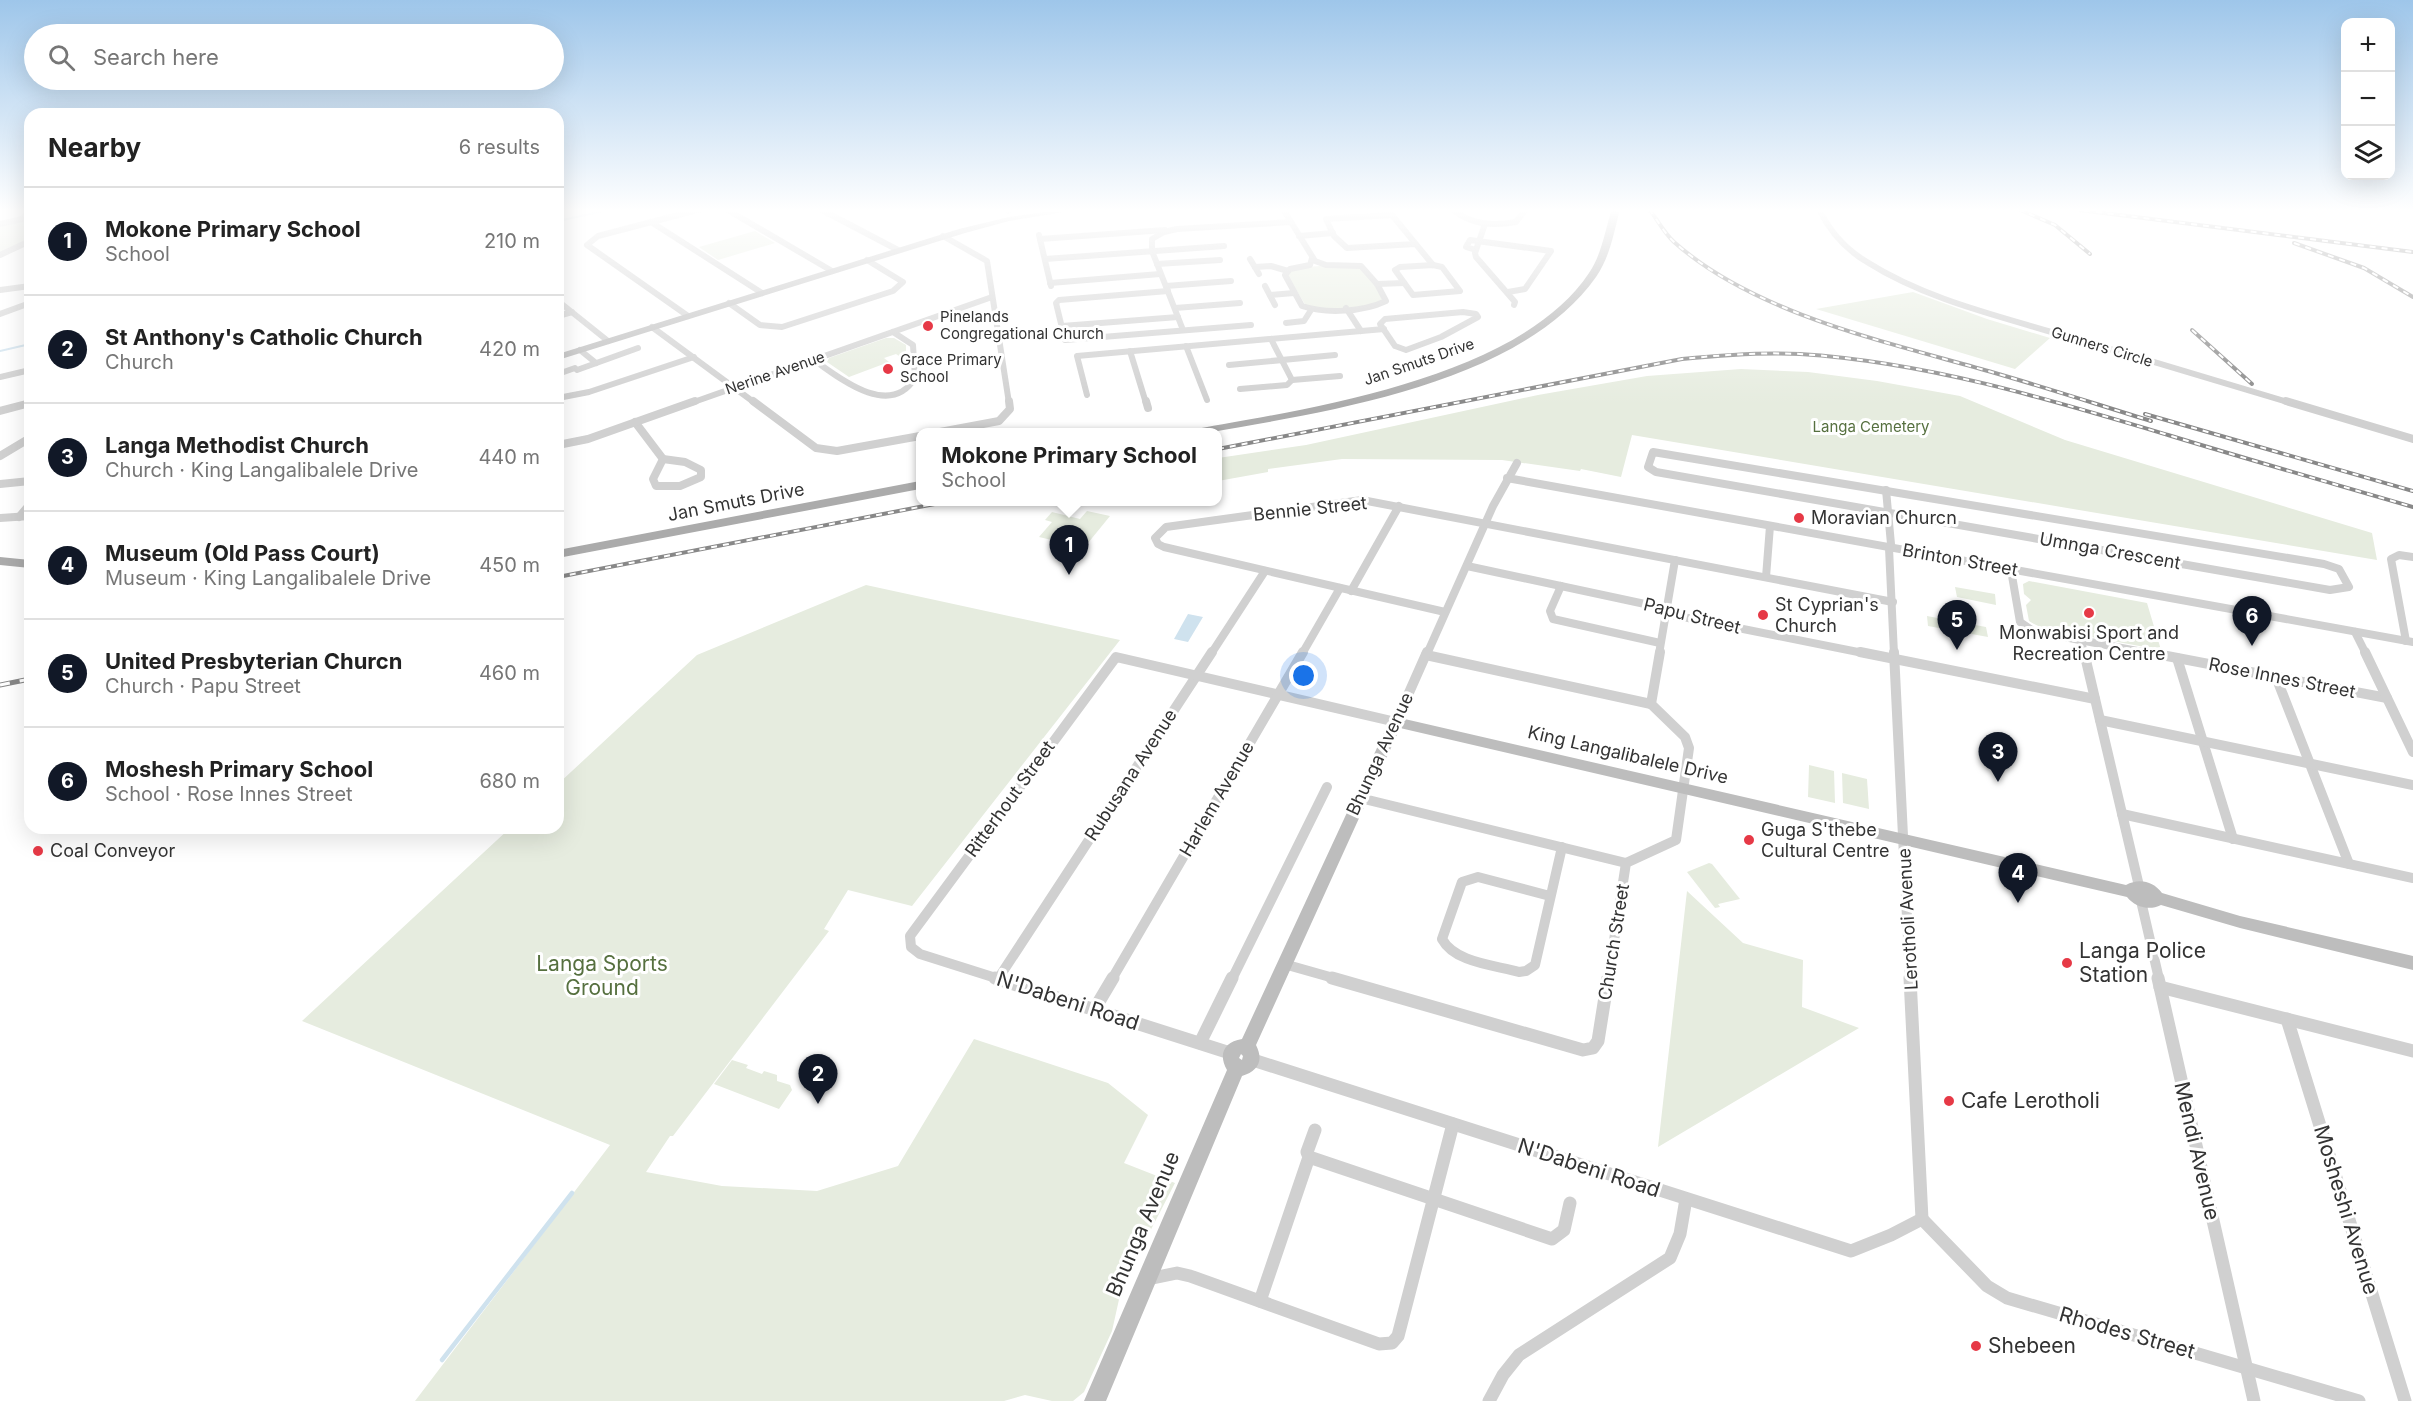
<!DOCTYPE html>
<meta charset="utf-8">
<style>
body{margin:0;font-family:Inter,sans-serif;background:#f6f6f6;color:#222}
.controls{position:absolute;right:18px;top:18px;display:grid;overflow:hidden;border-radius:12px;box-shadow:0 6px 24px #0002}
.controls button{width:54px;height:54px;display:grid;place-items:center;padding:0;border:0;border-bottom:2px solid #e0e0e0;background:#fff;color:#222;font:30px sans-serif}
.you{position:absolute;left:1304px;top:676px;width:21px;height:21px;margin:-15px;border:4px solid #fff;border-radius:50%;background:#1a73e8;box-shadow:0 0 0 9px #1a73e833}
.badge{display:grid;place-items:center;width:39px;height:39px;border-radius:50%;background:#111827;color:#fff;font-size:20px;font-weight:700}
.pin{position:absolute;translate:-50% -50px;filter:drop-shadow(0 2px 3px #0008)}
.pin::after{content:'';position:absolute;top:32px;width:21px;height:18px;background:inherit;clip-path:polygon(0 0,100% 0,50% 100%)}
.popup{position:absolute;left:916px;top:428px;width:306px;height:78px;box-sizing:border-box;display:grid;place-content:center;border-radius:12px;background:#fff;filter:drop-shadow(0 2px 4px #0005);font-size:20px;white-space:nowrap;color:#767676}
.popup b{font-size:22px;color:#222}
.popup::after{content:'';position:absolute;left:50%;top:100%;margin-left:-12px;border:12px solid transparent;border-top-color:#fff}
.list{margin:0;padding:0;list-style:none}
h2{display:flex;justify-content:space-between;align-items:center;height:78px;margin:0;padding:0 24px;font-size:26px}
h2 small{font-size:20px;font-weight:400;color:#767676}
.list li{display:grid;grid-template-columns:39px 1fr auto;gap:18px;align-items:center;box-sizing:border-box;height:108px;padding:0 24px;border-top:2px solid #e0e0e0}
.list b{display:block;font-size:22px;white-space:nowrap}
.list p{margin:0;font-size:20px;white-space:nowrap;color:#767676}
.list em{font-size:20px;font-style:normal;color:#767676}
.icon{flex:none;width:33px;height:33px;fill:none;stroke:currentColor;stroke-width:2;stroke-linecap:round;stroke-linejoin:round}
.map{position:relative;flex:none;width:2413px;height:1401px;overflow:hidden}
.search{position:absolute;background:#fff;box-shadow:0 6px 24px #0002;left:24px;top:24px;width:540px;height:66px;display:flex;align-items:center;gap:15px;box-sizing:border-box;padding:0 21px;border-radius:33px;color:#767676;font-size:22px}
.panel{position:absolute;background:#fff;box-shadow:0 6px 24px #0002;left:24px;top:108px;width:540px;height:726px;border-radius:18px}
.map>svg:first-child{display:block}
</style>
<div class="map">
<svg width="2413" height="1401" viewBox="0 0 2413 1401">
<rect width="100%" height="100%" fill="#fff"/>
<!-- green -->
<g fill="#e6ecdf">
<polygon points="30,213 30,239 0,254 0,227 23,220"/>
<polygon points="755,231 775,243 718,260 699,247"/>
<path d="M1347 264 1363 268 1384 298C1369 310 1325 310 1306 306L1287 275 1289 271 1307 267Z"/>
<polygon points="1913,292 1987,319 2050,338 2015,369 1816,309"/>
<polygon points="886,338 894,338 906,345 906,356 902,358 896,354 884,358 889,362 849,377 827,362 829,358"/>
<polygon points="1741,369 1808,372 1877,381 1960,396 2065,440 2372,533 2377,560 1632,435 1621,477 1581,469 1580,471 1502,460 1342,459 1268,469 1268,472 1218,481 1218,458 1306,445 1538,395 1647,376"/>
<polygon points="1087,511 1110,516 1088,543 1064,537 1060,542 1039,537 1052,522 1045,520 1052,512 1080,519"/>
<path d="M2029 581 2147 603 2161 650 2091 637 2090 634 2082 631 2080 633C2063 628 2045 632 2029 621L2026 605 2031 600 2024 594 2023 584Z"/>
<polygon points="866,585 1120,640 912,906 848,890 824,929 829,931 673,1136 670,1136 646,1172 722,1186 817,1191 898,1166 974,1039 1108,1083 1148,1115 1124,1163 1175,1183 1144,1243 1120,1295 1112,1331 1084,1392 1073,1401 1052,1401 1025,1395 1004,1401 415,1401 610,1145 302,1021 510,828 558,828 558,784 697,655"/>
<polygon points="1955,587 1995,594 1996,605 1957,597"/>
<polygon points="1927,616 1986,627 1988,637 1928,626"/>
<polygon points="1809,765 1834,771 1835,803 1808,797"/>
<polygon points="1842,773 1867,779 1869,809 1843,803"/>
<polygon points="1709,863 1712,864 1740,899 1718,904 1720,907 1715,908 1687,872"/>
<polygon points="1687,891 1743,943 1803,960 1802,1007 1859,1028 1658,1147"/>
<polygon points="732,1060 748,1065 746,1068 762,1074 764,1071 777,1075 777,1081 790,1085 792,1090 779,1109 714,1084"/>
</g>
<!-- water -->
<polygon fill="#cfe2ee" points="1188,614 1203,617 1188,642 1174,639"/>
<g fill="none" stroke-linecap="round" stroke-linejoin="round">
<!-- stream-far1 -->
<g stroke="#cfe2ee" stroke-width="2">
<polyline points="558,221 613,209"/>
<polyline points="0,351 30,344"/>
</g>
<!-- stream -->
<polyline stroke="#cfe2ee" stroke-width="4.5" points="442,1360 572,1193"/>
<!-- street-far3 -->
<g stroke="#d0d0d0" stroke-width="6">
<polyline points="726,209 832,271"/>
<polyline points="820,209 898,250"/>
<polyline points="1006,209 1008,211"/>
<path d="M1283 209 1315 261 1326 265 1361 266 1377 284 1386 301C1363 312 1326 314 1302 306L1285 275 1290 269 1310 265 1312 258"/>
<path d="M1452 209C1471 225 1492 226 1516 222L1526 209"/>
<path d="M1819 209C1830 232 1845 249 1867 262 1924 298 1991 314 2055 333 2134 356 2212 379 2291 403"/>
<polyline points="651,222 762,293"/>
<polyline points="0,224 22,219 30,209"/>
<polyline points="1485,224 1475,253 1476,257 1515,302 1514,305"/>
<polyline points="1039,235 1051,286"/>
<polyline points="943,236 987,261 1009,403"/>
<polyline points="1299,236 1333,233"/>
<polyline points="1040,239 1165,230"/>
<polyline points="1415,244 1347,248 1334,236 1326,219 1392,215 1433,265"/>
<polyline points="1476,250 1466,247 1470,240 1551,251 1525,289 1508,292"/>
<polyline points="0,255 30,241"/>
<polyline points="1045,259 1224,246"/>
<polyline points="1250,259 1259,274"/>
<polyline points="1157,264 1220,260"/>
<polygon points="1433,265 1442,267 1460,291 1413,295 1395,270 1400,267"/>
<polyline points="1255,267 1271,266 1288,271"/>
<polyline points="1050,283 1160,274"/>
<polyline points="1377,284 1404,283"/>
<polyline points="1166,286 1231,281"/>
<polyline points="1265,286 1275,305"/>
<polyline points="0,290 30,286"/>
<polyline points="1168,291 1059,300 1056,303 1065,340 1251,325"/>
<polyline points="1270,295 1294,293"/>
<polyline points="558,301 608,341"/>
<polyline points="729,303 760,325 782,327 893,291 903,282 867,260"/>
<polyline points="1175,308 1240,303"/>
<polyline points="1346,308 1361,331"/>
<polygon points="1463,312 1476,314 1478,317 1441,337 1406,350 1395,346 1380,324 1385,319"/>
<polyline points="0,314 30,303"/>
<polyline points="558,316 572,312"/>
<polyline points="688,316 587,245 598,236 701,209"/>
<polyline points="1286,323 1304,321 1311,310"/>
<polyline points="1062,326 1178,317"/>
<polyline points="652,327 755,403"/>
<polyline points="1183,330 1152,251 1152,239 1164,232 1177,229 1291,222"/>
<polyline points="1271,339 1292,380"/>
<polyline points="1186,346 1207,400"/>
<polyline points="580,350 596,363"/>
<polyline points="1130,351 1146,403"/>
<path d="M814 360C839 378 890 419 915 378L913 345 893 332"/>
<polyline points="1229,365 1335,355"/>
<polyline points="558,374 575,368 577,370 638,348"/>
<polyline points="0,377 30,370"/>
<polyline points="1240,389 1287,385 1292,380 1340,376"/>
<polyline points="1087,395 1077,356 1384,329"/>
<polyline points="558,398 589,392 694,357"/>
<polyline points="691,403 992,297"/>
</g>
<!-- street-far2 -->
<g stroke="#d0d0d0" stroke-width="8">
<polyline points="753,401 816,448 837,451 920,436"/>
<polyline points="1146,401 1148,408"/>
<polyline points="2286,401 2413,439"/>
<polyline points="0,411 30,403"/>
<polyline points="635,422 663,459"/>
<polyline points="940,432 999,421 1010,409 1009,401"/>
<polyline points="558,445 588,439 695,401"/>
<polygon points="1653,452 2324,564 2339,569 2349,587 2330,590 1656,472 1648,467"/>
<polyline points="0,456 30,438"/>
<polygon points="663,459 685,462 701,470 701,477 680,486 656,486 653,479"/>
<polyline points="1507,478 2413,642"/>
<polyline points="0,484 30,481"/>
<polyline points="1886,490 1891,544 1889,548 1894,654"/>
<polyline points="19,517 30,504"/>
<polyline points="0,518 30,516"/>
<polyline points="1467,566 1659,607 1673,615 1868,654"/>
<polyline points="2011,570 2020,622 2033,631 2153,654"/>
<polyline points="1766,577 1770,526"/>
<polyline points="1561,586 1550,611 1553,619 1660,643"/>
<polyline points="1351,591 1399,506"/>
<polyline points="1445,612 1164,547 1158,544 1155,538 1166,527 1362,500 1893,602"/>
<polyline points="2355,632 2366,654"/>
<polyline points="2081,640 2084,654"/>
<polyline points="2406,641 2391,559 2399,555 2413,557"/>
<polyline points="1211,654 1265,571"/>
<polyline points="1302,654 1340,588"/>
<polyline points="1427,654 1493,506 1517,463"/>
<polyline points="1659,654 1675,560"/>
</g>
<!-- street-far1 -->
<g stroke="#d0d0d0" stroke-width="10">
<polyline points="1860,652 2095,699"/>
<polyline points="1894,652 1910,979"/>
<polyline points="2084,652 2139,886"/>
<polyline points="2146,652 2387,698"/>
<polyline points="2365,652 2413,752"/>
<polyline points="1426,655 1651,704"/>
<polyline points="2177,658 2233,839"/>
<polyline points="2276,677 2349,864"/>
<polyline points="2100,720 2413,785"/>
<polyline points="1360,798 1626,863"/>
<polyline points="2122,814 2413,878"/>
<path d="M1550 896 1478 877 1462 882 1442 939C1455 963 1495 965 1519 972L1526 971 1535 965 1562 847"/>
<polyline points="2141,901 2159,979"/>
<polyline points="1284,964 1337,979"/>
<polyline points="998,979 1212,652"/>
<polyline points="999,979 920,954 911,947 910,936 1116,657 1396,722 1427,652"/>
<polyline points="1112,979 1303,652"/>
<polyline points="1232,979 1327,787"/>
<polyline points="1608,979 1626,863 1676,840 1689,748 1685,737 1651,704 1660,652"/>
</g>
<!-- street -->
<g stroke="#d0d0d0" stroke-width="13">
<polyline points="995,978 1230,1053"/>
<polyline points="1332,978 1583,1050 1593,1048 1598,1041 1608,978"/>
<polyline points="1910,978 1922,1219"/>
<polyline points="2158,978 2254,1401"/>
<polyline points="2160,987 2413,1051"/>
<polyline points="1094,1010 1113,978"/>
<polyline points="2287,1019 2405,1401"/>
<polyline points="1200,1043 1232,978"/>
<polyline points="1253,1060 1851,1251 1891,1235 1922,1219"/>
<polyline points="1309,1157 1552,1239 1564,1230 1570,1203"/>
<polyline points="1922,1219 1987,1286 2007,1298 2359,1401"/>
<polyline points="1148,1279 1177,1273 1190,1276 1379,1344 1392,1343 1398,1336 1453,1124"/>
<polyline points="1260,1301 1309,1157 1307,1152 1315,1130"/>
<polyline points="1489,1401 1503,1375 1519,1355 1670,1258 1680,1234 1686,1199"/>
</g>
<!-- secondary -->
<g fill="#bdbdbd" fill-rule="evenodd">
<polygon points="1065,209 1083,209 1009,221 965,233 558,360 558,354 959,229 1009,217"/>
<path d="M1396 717 2126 885C2139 878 2153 881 2162 893L2240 916 2413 956V970L2240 928 2161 905C2149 911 2135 907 2127 897L1400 728 1256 1045C1264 1061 1258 1071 1242 1076L1106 1401H1084L1227 1070C1218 1054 1224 1042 1242 1039L1389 722ZM1241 1054 1243 1056 1242 1060 1239 1058Z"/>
</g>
<!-- primary -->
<g fill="#ababab" fill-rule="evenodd">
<path d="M1612 209H1620C1614 232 1610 257 1596 277 1521 383 1332 411 1212 432H1190L1196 429C1312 408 1519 378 1589 273 1602 254 1605 230 1612 209Z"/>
<polygon points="920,481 920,489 558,558 558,550"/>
<polygon points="0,557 30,560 30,568 0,565"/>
</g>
<defs>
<g id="rail-far1">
<path d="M1649 209C1657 219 1664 233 1674 242 1756 315 1891 343 1995 373 2047 388 2099 405 2151 421"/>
<polyline points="2018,209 2055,225 2090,254"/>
<polyline points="2072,209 2413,252"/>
<polyline points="2294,243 2364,268 2413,297"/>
<polyline points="2192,330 2252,384"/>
<polyline points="2145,414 2413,491"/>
<path d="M1218 449 1682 359C1721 355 1761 352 1800 354 1926 362 2048 399 2168 435 2250 460 2331 483 2413 507"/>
<polyline points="558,577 945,502"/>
</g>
<polyline id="rail" points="0,685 30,679"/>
</defs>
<!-- rail-far1 casing -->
<use href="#rail-far1" stroke="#888" stroke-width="4"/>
<!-- rail casing -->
<use href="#rail" stroke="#888" stroke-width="5"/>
<!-- rail-far1 -->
<use href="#rail-far1" stroke="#fff" stroke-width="2" stroke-dasharray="6" stroke-linecap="butt"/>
<!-- rail -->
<use href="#rail" stroke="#fff" stroke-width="3" stroke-dasharray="10" stroke-linecap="butt"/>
</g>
<!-- sky -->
<linearGradient id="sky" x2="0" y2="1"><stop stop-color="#9ec6ea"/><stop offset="0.52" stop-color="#fff"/><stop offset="1" stop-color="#fff" stop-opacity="0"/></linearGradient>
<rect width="2413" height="405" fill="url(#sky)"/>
<!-- markers -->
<g fill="#e63946" stroke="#fff" stroke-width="2">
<circle cx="928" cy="326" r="6"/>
<circle cx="888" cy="369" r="6"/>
<circle cx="1799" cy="518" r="6"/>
<circle cx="2089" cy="613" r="6"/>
<circle cx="1763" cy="615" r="6"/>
<circle cx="1749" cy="840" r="6"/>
<circle cx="38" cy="851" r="6"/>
<circle cx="2067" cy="963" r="6"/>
<circle cx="1949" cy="1101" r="6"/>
<circle cx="1976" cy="1346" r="6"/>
</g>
<g text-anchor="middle" stroke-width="6" stroke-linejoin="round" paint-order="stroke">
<!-- far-poi labels -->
<g font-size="15" fill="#333" stroke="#fff" text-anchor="start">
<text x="940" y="322">Pinelands<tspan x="940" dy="17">Congregational Church</tspan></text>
<text x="900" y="365">Grace Primary<tspan x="900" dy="17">School</tspan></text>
</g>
<!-- far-street labels -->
<g font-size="15" fill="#333" stroke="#fff">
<text transform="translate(2102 347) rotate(17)" y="5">Gunners Circle</text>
<text transform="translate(1419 362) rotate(-19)" y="5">Jan Smuts Drive</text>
<text transform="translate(775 373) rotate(-19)" y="5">Nerine Avenue</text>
</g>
<!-- far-park labels -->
<g font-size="15" fill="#56703f" stroke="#fff">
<text x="1871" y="432">Langa Cemetery</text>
</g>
<!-- street labels -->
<g font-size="18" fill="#333" stroke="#fff">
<text transform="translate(736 502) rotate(-11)" y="6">Jan Smuts Drive</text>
<text transform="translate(1310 509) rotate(-6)" y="6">Bennie Street</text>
<text transform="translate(2110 551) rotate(10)" y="6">Umnga Crescent</text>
<text transform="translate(1960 560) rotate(10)" y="6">Brinton Street</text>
<text transform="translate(1692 616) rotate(14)" y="6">Papu Street</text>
<text transform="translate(2282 678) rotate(11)" y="6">Rose Innes Street</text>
<text transform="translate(1380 754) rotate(-65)" y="6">Bhunga Avenue</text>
<text transform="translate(1628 755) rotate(13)" y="6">King Langalibalele Drive</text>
<text transform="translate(1131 775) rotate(-57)" y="6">Rubusana Avenue</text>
<text transform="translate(1010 799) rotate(-54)" y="6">Ritterhout Street</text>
<text transform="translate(1217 799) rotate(-60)" y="6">Harlem Avenue</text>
<text transform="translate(1908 919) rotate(-93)" y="6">Lerotholi Avenue</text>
<text transform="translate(1614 942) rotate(-81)" y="6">Church Street</text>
</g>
<!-- poi labels -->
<g font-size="18" fill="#333" stroke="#fff" text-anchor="start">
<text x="1811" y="524">Moravian Churcn</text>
<text x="1775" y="611">St Cyprian's<tspan x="1775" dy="21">Church</tspan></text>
<text x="2089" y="639" text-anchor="middle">Monwabisi Sport and<tspan x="2089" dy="21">Recreation Centre</tspan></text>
<text x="1761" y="836">Guga S'thebe<tspan x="1761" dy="21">Cultural Centre</tspan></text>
<text x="50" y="857">Coal Conveyor</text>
</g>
<!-- near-poi labels -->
<g font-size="21" fill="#333" stroke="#fff" text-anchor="start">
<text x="2079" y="958">Langa Police<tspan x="2079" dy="24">Station</tspan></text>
<text x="1961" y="1108">Cafe Lerotholi</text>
<text x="1988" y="1353">Shebeen</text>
</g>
<!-- near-park labels -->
<g font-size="21" fill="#56703f" stroke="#fff">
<text x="602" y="971">Langa Sports<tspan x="602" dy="24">Ground</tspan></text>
</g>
<!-- near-street labels -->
<g font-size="21" fill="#333" stroke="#fff">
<text transform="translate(1068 1001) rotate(18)" y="7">N'Dabeni Road</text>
<text transform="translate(2197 1151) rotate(77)" y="7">Mendi Avenue</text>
<text transform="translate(1589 1168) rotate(18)" y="7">N'Dabeni Road</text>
<text transform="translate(2346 1210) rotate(73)" y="7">Mosheshi Avenue</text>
<text transform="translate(1143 1224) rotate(-67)" y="7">Bhunga Avenue</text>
<text transform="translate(2127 1333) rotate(16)" y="7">Rhodes Street</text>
</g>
</g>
</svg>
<div class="controls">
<button>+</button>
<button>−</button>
<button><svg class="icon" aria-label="layers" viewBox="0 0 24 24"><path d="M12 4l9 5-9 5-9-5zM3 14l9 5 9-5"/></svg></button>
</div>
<div class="you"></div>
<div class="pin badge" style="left:1069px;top:575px">1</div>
<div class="popup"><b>Mokone Primary School</b>School</div>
<div class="pin badge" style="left:818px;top:1104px">2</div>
<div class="pin badge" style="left:1998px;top:782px">3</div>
<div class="pin badge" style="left:2018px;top:903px">4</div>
<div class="pin badge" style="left:1957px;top:650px">5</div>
<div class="pin badge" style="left:2252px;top:646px">6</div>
<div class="search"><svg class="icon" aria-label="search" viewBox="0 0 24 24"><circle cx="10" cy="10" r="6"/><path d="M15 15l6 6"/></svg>Search here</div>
<section class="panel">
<h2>Nearby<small>6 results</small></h2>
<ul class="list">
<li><span class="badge">1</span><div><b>Mokone Primary School</b><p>School</p></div><em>210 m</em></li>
<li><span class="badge">2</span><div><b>St Anthony's Catholic Church</b><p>Church</p></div><em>420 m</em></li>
<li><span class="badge">3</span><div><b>Langa Methodist Church</b><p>Church · King Langalibalele Drive</p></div><em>440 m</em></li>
<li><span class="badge">4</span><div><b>Museum (Old Pass Court)</b><p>Museum · King Langalibalele Drive</p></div><em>450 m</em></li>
<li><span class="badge">5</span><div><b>United Presbyterian Churcn</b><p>Church · Papu Street</p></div><em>460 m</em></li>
<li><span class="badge">6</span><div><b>Moshesh Primary School</b><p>School · Rose Innes Street</p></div><em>680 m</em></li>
</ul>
</section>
</div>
